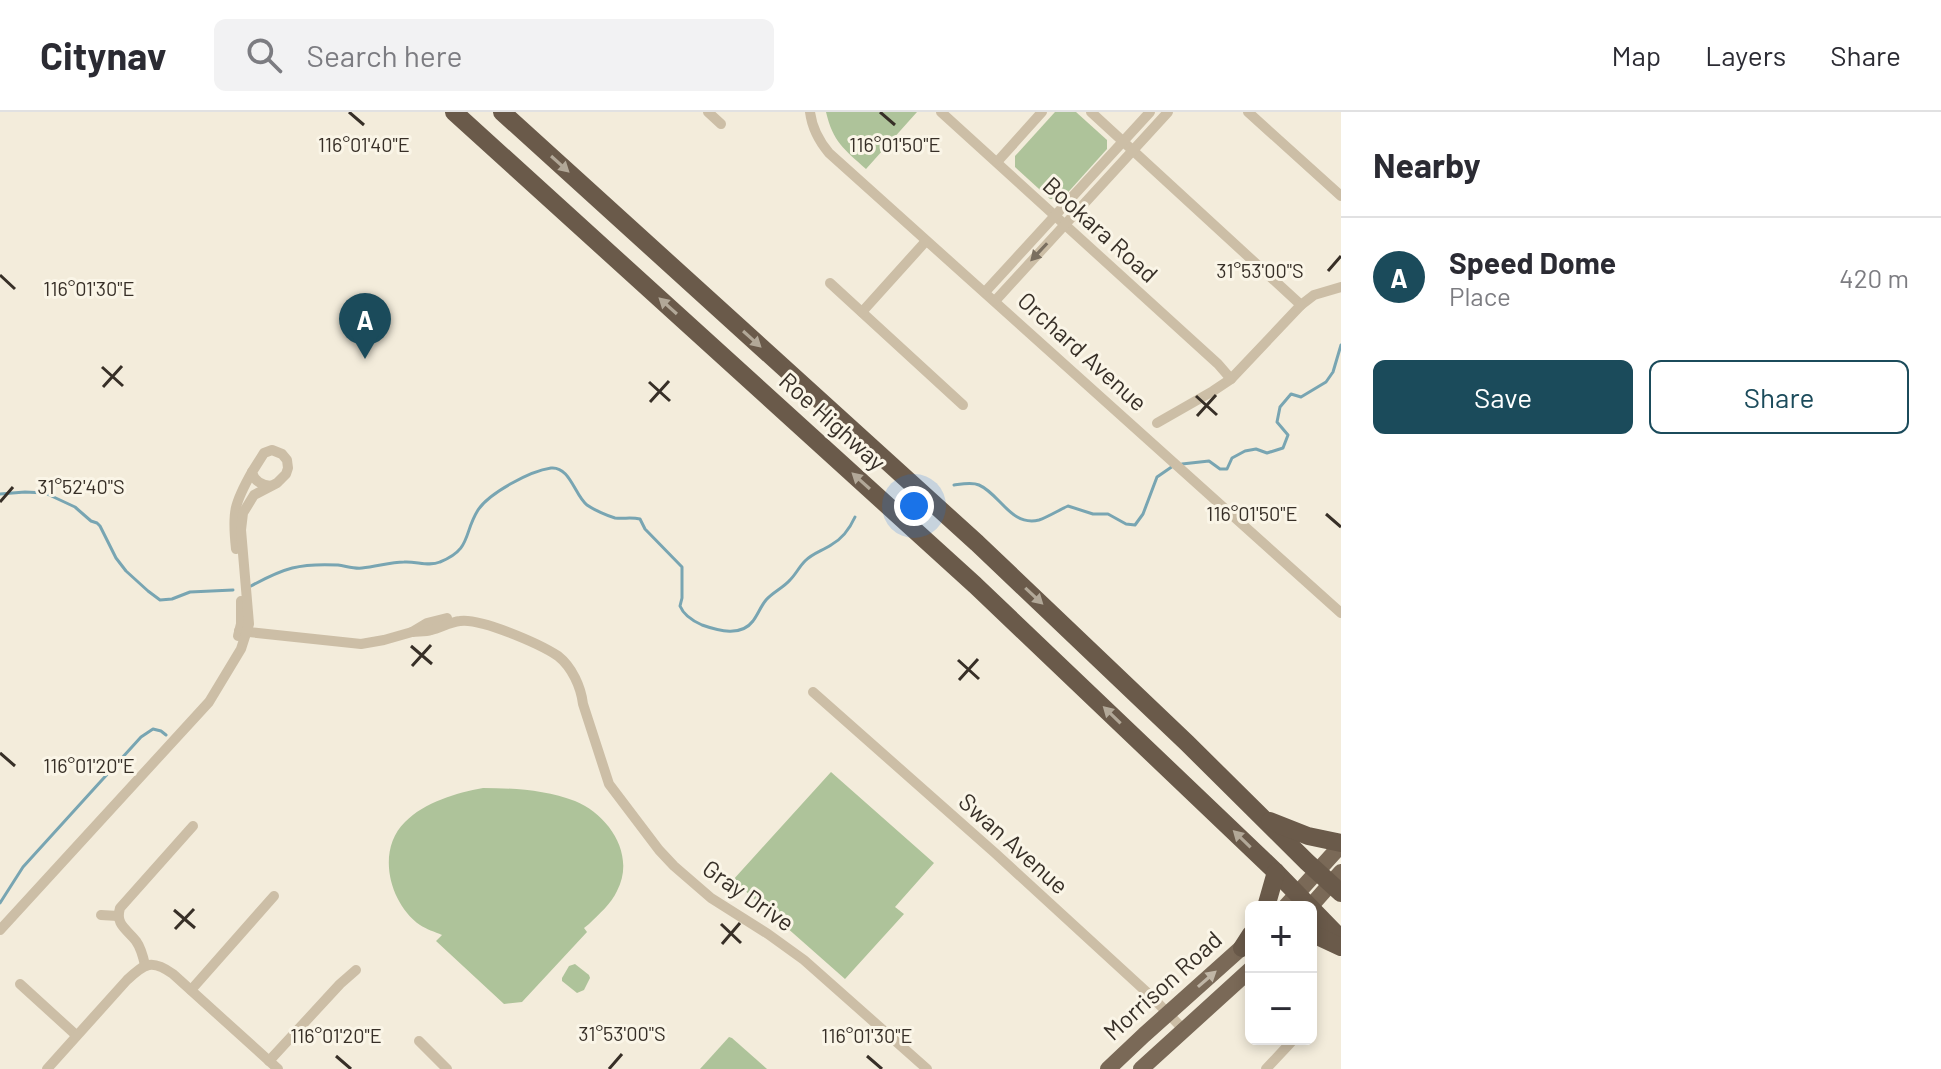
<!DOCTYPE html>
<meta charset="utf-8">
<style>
body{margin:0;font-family:Barlow,sans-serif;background:#f2f2f3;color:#2b2b33}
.controls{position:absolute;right:24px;bottom:24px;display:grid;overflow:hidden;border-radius:12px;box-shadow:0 4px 12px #0003}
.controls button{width:72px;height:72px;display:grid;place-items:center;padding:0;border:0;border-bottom:2px solid #e1e1e2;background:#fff;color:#2b2b33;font:40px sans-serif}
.you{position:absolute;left:914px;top:394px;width:28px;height:28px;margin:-20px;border:6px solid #fff;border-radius:50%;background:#1a73e8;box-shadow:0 0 0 12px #1a73e833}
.badge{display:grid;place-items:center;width:52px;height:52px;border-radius:50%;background:#1b4b5b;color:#fff;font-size:26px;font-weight:700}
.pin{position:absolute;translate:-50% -66px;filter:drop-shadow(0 2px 4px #0008)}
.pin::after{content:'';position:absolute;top:42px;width:28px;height:24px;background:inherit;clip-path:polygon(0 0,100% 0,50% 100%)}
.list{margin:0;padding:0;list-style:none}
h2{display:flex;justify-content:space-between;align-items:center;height:104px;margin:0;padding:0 32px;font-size:34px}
h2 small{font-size:26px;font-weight:400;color:#7c7c81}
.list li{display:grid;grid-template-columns:52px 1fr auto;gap:24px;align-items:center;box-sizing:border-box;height:120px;padding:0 32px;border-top:2px solid #e1e1e2}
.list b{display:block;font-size:30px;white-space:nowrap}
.list p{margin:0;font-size:26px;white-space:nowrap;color:#7c7c81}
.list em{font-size:26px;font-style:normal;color:#7c7c81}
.actions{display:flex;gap:16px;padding:24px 32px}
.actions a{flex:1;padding:18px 0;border:2px solid #1b4b5b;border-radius:12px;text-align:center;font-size:28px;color:#1b4b5b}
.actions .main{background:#1b4b5b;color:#fff}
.icon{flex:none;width:44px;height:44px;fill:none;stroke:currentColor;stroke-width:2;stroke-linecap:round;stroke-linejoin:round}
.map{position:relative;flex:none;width:1341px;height:957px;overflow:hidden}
header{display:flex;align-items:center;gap:48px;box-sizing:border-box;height:112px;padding:0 40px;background:#fff;border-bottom:2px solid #e1e1e2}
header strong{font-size:38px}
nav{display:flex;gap:44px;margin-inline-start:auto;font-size:28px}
.search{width:560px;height:72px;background:#f2f2f3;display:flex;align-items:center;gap:20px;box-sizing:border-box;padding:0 28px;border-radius:12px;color:#7c7c81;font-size:30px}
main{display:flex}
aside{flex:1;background:#fff}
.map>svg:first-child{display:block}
</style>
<header>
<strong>Citynav</strong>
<div class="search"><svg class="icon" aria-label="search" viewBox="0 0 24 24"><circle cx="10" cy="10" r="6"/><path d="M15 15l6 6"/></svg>Search here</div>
<nav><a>Map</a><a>Layers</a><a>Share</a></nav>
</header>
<main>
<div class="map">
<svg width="1341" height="957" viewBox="0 0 1341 957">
<rect width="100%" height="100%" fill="#f3ecdb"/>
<!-- green -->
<g fill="#aec39a">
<path d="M826 0H917L866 57C844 37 833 30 826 0Z"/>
<polygon points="1055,0 1076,0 1107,28 1107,37 1062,87 1050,87 1015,55 1015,44"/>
<polygon points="831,660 934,751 895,795 904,802 845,867 733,768"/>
<path d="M483 676C514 676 546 678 575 689 609 703 636 743 617 779 611 792 599 802 589 812L584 816 587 820 522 890 504 892 436 829 442 823C435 820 426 817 420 813 389 791 376 738 405 710 425 690 456 681 483 676Z"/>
<polygon points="575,852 589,863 590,866 584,878 577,881 562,869 562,866 569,854"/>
<polygon points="729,925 732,926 767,957 700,957"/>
</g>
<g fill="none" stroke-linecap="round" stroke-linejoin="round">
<!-- stream -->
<g stroke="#78a5b2" stroke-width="3">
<polyline points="1182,352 1209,349 1220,357 1227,357 1232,346 1245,339 1256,337 1267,341 1283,336 1288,323 1277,310 1280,295 1291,282 1301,285 1326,270 1333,260 1341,233"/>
<path d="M954 373C962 372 972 370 979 373 1000 382 1011 415 1039 408 1048 405 1059 398 1068 394L1093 402H1108L1126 412 1135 413 1143 402 1157 365 1173 354"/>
<polyline points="0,382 25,380 45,381 75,395 91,409 97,411 100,414 116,446 126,459 148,479 160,488 172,487 190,480 233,478"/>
<path d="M251 474C284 456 299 451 338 453 346 454 354 457 362 456 376 455 390 450 404 450 416 449 429 455 440 450 472 437 463 422 478 398 489 381 530 359 551 356 570 354 575 384 587 393 594 398 608 404 615 406 624 407 631 405 640 407L645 417 682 455V486L680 494C684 504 693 509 702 513 719 519 741 525 753 509 758 502 761 494 766 488 773 480 783 476 790 468 796 462 799 455 805 449 813 441 822 439 831 433 842 427 850 416 855 405"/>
<polyline points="0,791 23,755 141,625 153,617 161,619 166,623"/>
</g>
<!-- minor -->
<g stroke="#ccbea6" stroke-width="10">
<polyline points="708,0 721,12"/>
<path d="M810 0C812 16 818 28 829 41L1341 501"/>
<polyline points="941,0 1218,252 1231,267"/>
<polyline points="1091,0 1301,193"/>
<polyline points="1248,0 1341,84"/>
<polyline points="997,50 1042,0"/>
<polyline points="830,171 963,293"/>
<polyline points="985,180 1150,0"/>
<polyline points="995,189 1168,0"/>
<polyline points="862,200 926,129"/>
<polyline points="1157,311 1213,279 1231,267 1301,193 1314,183 1341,175"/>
<path d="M236 437C232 400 234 392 252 360"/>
<polyline points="239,519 361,532 384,528 412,520 427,511 447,506"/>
<path d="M412 520C418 519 425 520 431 518 440 516 450 510 460 509 481 506 540 532 558 544 572 555 581 575 583 592L609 672 659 738 674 754 711 786 768 822 804 848 927 957"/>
<polyline points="238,524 241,512 241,489"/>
<polyline points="813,580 995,741 1152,885 1183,917"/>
<polyline points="101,803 118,804"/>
<path d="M0 818 209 590 241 537 249 512 241 418 243 401 254 383 277 371 286 362 288 356 287 348 282 342 272 338 264 341 252 360C254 369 262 373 271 374"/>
<path d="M145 853C143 844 141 836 136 829 127 817 115 813 120 796L193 714"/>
<polyline points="20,872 76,923"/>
<polyline points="191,878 274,784"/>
<polyline points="419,929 447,957"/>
<polyline points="269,949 340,872 356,858"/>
<path d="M47 957 127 868C145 851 152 847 173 862L278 957"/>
<polyline points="1266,957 1294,927"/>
</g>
<!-- primary -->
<g stroke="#7a6957" stroke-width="16">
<polyline points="1285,795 1341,733"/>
<polyline points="1310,795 1341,760"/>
<polyline points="1108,957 1144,923 1249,829"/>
<polyline points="1141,957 1251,857"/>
</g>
<!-- trunk -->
<g stroke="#6a5a4a" stroke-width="18">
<polyline points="454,0 975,473 1276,760 1310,795"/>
<polyline points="502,0 977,431 1187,631 1307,750 1341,781"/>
<polyline points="1270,709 1308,724 1341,731"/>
<polyline points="1266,795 1276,760"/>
<polyline points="1311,796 1341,827"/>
<polyline points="1311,821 1341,835"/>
<polyline points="1242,836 1251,822"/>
</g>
</g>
<!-- one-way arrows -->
<defs><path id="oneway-solid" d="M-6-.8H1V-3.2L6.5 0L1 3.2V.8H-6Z" transform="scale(2)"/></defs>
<g fill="#b2a898">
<use href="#oneway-solid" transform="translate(560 52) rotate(42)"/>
<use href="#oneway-solid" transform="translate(668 194) rotate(-138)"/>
<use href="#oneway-solid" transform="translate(752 227) rotate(42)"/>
<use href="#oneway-solid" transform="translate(861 369) rotate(-138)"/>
<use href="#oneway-solid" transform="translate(1034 484) rotate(43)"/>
<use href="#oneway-solid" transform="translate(1112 603) rotate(-136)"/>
<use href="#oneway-solid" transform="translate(1242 727) rotate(-136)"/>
</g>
<use fill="#7a6f60" href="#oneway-solid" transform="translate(1039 140) rotate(133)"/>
<use fill="#c0b6a6" href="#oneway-solid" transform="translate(1207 867) rotate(-41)"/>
<!-- ticks -->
<path fill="none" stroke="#372f27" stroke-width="3" d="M349 0 364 13M880 0 895 13M1328 159 1341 144M0 163 15 177M102 255 123 274M649 270 670 289M103 275 122 254M1196 284 1217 303M650 290 669 269M1197 304 1216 283M0 390 13 375M1326 402 1341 415M411 534 432 552M958 548 979 567M412 554 431 533M959 568 978 547M0 641 15 654M174 798 195 816M721 812 741 831M175 817 194 797M722 832 740 811M336 944 351 957M867 944 882 957M609 957 622 942"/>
<g text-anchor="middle" stroke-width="6" stroke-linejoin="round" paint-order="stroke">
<!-- street labels -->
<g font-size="24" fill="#372f27" stroke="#faf5e7">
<text transform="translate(1100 118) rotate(42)" y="8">Bookara Road</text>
<text transform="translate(1082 240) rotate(42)" y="8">Orchard Avenue</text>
<text transform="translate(832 310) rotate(42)" y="8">Roe Highway</text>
<text transform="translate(1013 732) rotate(42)" y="8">Swan Avenue</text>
<text transform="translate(748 784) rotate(35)" y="8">Gray Drive</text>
<text transform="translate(1163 874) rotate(-42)" y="8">Morrison Road</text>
</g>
</g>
<g font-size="20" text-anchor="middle" fill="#372f27" stroke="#faf5e7" stroke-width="6" stroke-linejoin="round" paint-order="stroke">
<text x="364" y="40">116°01'40"E</text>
<text x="895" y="40">116°01'50"E</text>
<text x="1260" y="166">31°53'00"S</text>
<text x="89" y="184">116°01'30"E</text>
<text x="81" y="382">31°52'40"S</text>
<text x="1252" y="409">116°01'50"E</text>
<text x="89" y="661">116°01'20"E</text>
<text x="622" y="929">31°53'00"S</text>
<text x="336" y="931">116°01'20"E</text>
<text x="867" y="931">116°01'30"E</text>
</g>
</svg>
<div class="controls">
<button>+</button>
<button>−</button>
</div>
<div class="you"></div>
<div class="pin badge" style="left:365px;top:247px">A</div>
</div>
<aside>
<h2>Nearby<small></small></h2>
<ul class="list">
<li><span class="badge">A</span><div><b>Speed Dome</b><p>Place</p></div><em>420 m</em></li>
</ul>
<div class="actions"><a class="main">Save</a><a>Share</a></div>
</aside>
</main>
